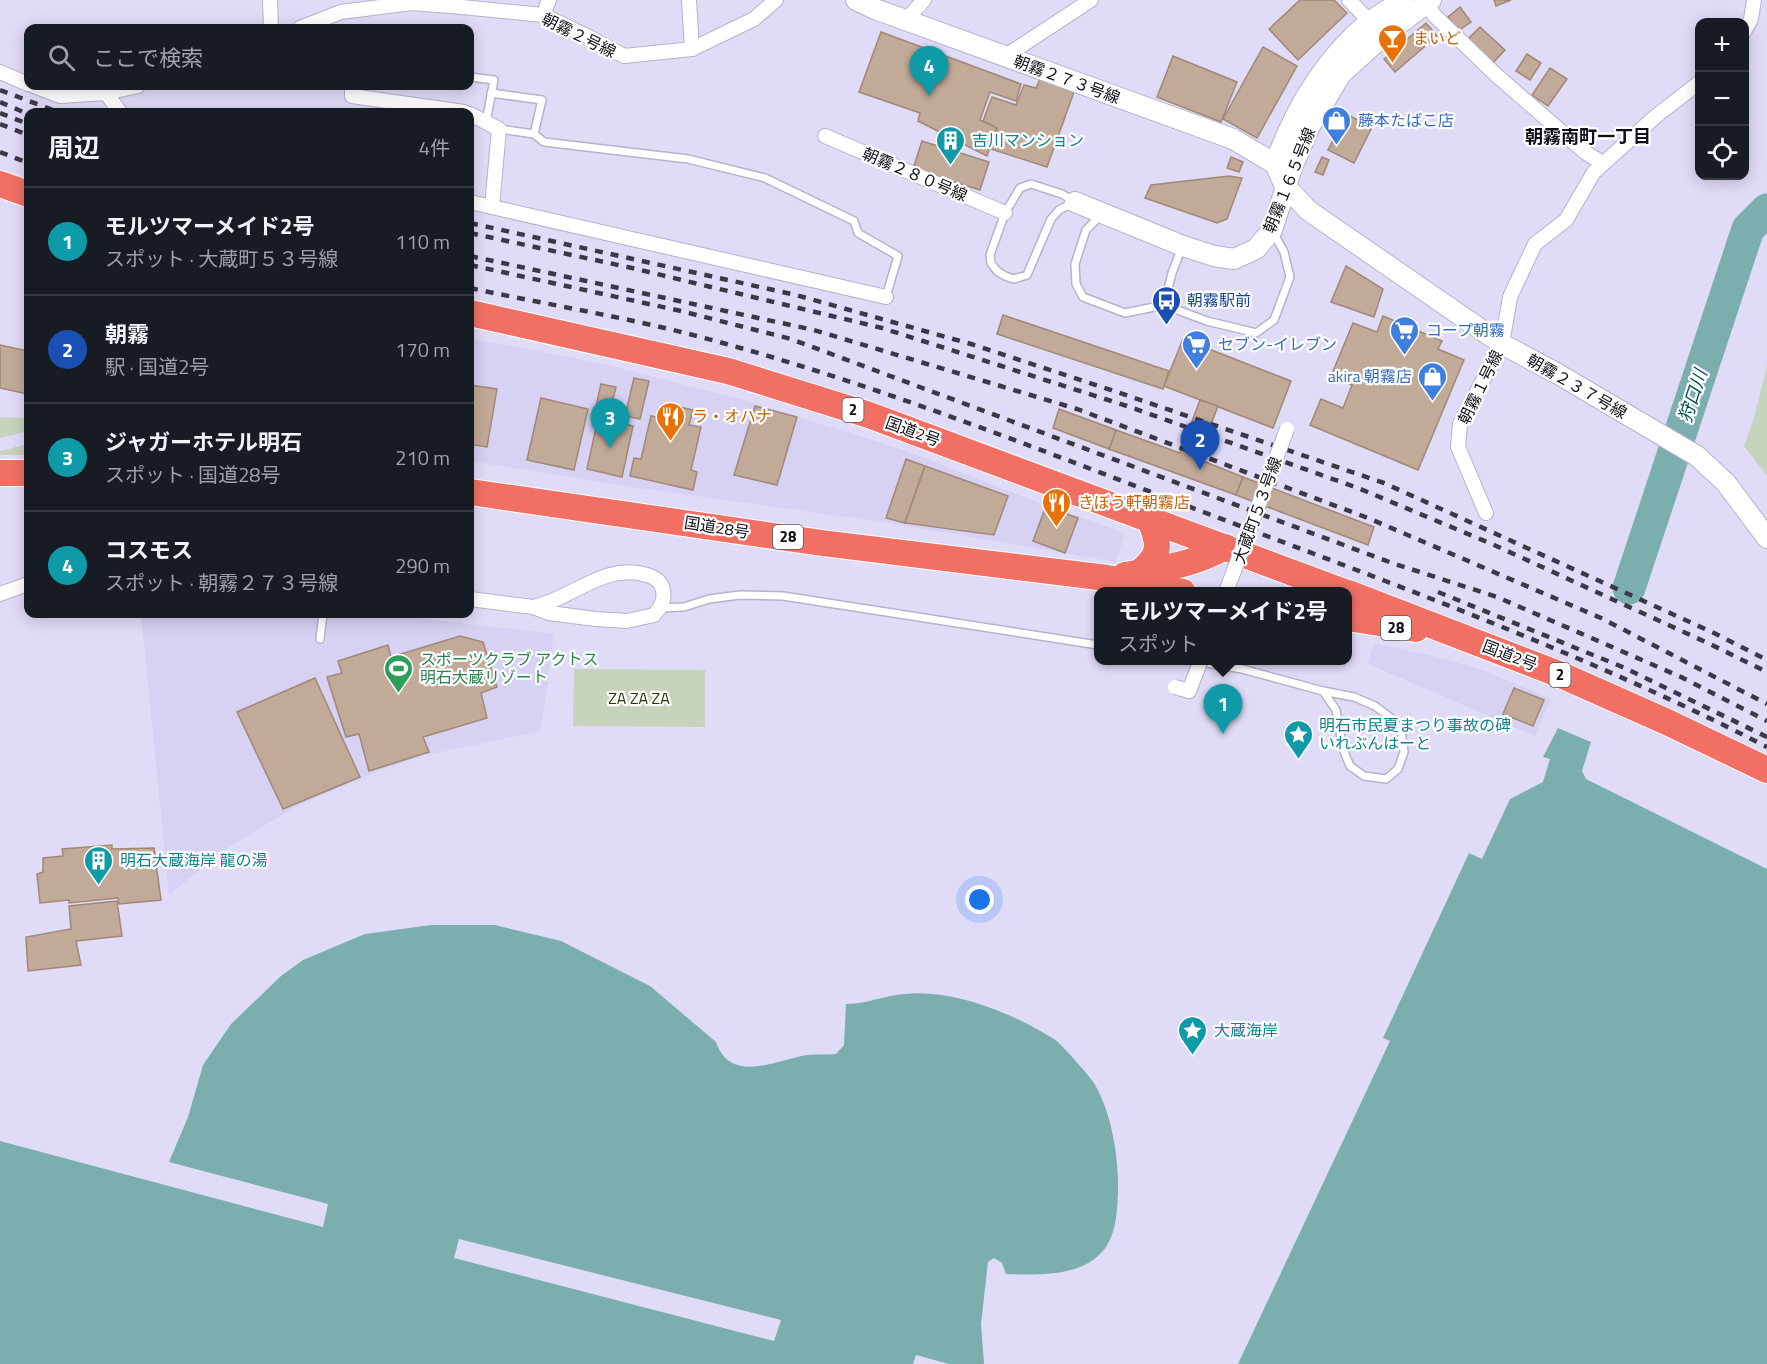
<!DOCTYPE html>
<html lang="ja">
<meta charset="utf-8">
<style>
body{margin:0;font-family:"Titillium Web","Noto Sans JP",sans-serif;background:#20242c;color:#f1f3f6}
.controls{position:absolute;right:18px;top:18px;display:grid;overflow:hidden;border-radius:12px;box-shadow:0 3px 15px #0003}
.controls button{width:54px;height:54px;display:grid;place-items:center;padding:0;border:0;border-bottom:2px solid #363941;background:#171b24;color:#f1f3f6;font:30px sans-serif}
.you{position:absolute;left:980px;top:900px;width:21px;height:21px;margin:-15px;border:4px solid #fff;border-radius:50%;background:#1a73e8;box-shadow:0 0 0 9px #1a73e833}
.badge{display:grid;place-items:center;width:39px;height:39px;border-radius:50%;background:#2563eb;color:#fff;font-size:20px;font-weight:700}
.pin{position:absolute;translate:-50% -50px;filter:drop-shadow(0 2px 3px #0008)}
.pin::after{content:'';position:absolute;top:32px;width:21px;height:18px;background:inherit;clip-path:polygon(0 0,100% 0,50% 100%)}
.popup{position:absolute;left:1094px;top:587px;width:258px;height:78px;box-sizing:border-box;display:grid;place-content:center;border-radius:12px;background:#171b24;filter:drop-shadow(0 2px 4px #0005);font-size:20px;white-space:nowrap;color:#9ea1a6}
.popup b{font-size:22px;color:#f1f3f6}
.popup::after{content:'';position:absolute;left:50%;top:100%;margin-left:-12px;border:12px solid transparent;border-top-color:#171b24}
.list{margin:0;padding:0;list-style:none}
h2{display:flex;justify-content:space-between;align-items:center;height:78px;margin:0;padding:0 24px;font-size:26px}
h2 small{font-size:20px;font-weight:400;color:#9ea1a6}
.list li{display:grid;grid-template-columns:39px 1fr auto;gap:18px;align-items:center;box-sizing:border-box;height:108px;padding:0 24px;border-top:2px solid #363941}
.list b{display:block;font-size:22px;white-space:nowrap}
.list p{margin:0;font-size:20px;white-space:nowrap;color:#9ea1a6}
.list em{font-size:20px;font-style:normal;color:#9ea1a6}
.icon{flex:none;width:33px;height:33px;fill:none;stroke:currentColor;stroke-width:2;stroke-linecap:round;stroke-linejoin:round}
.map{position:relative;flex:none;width:1767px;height:1364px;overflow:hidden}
.search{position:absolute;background:#171b24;box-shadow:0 3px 15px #0003;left:24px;top:24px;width:450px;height:66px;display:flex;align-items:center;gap:15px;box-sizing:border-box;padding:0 21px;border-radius:12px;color:#9ea1a6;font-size:22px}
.panel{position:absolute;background:#171b24;box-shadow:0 3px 15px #0003;left:24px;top:108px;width:450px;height:510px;border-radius:12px}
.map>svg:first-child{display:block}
</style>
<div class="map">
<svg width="1767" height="1364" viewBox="0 0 1767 1364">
<rect width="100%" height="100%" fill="#e0dcf8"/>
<!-- built -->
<g fill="#d7d1f4">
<polygon points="470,338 605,364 654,377 748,401 907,451 1045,505 1125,533 1116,562 883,522 625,486 470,461"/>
<polygon points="141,614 386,614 554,634 541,731 425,755 378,771 297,806 224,850 169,895"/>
<polygon points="1374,643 1449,660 1485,671 1551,699 1535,736 1368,664"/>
</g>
<!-- green -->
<g fill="#c7d3bc">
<polygon points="1767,365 1767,476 1744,446 1754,418"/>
<polygon points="0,417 28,418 28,431 0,438"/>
<polygon points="28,444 28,455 0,455 0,451"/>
<polygon points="574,669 705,670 705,727 573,726"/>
</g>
<!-- water -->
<g fill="#7bafaf" fill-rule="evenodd">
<polygon points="1558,728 1591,742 1582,771 1586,779 1767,869 1767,1364 1238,1364 1390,1041 1383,1038 1469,853 1482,859 1510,799 1543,782 1550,759 1543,757"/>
<path d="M431 925H495L561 941 650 986 716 1042C731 1085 776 1060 807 1055 816 1054 826 1055 836 1054L844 1045 846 1004C862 1004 875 999 891 996 929 988 970 999 1006 1014 1019 1019 1047 1034 1058 1042 1066 1050 1088 1074 1094 1083 1112 1113 1119 1159 1118 1193 1117 1213 1116 1238 1101 1253 1079 1277 1036 1275 1006 1274L1002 1263 994 1258 988 1262 981 1324 984 1364H949L916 1355 913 1364H0V1141L323 1227 328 1204 169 1162 188 1117 203 1065 231 1024 281 976 303 960 365 934ZM459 1239 781 1320 774 1341 454 1258Z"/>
</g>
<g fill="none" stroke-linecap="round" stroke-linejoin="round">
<!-- river -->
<polyline stroke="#7bafaf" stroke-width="33" points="1629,588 1748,229 1767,210"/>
</g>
<!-- building -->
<g fill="#c2aa99" stroke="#a08877" stroke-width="1.5">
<polygon points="1300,0 1334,0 1347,13 1298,60 1269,29"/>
<polygon points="1494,0 1511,0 1496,6"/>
<polygon points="1460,7 1471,22 1458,31 1448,17"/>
<polygon points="1426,23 1437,36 1395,72 1384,59"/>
<polygon points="1480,27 1505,50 1493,63 1468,39"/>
<polygon points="881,32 1021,84 1016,101 990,92 980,120 997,128 987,156 918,121 920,113 859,92"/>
<polygon points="1263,47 1297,66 1257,138 1223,119"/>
<polygon points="1527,54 1541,63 1530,80 1516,71"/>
<polygon points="1173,56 1237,82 1221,122 1157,97"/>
<polygon points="1550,68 1567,79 1548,106 1532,95"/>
<polygon points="1040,79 1074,92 1047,167 991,149 997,128 983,121 992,97 1016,105 1024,85 1036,88"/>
<polygon points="1346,114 1372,127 1354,163 1328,150"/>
<polygon points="922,141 989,162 980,190 913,169"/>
<polygon points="1231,157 1243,162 1239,172 1227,168"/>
<polygon points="1322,157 1329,160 1323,175 1315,172"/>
<polygon points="1229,176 1242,178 1227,219 1217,223 1145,198 1151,185"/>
<polygon points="1346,266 1383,289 1374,317 1331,302"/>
<polygon points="1003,315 1169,371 1163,389 997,334"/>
<polygon points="1383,316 1442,341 1438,349 1464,360 1418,470 1310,425 1321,399 1343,408 1352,385 1331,376 1353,323 1377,332"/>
<polygon points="1183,339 1291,381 1273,428 1164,386"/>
<polygon points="0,345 28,351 28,394 0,388"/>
<polygon points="634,378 649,381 640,419 625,416"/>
<polygon points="601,384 616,387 609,414 595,411"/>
<polygon points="470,385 497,389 487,447 470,444"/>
<polygon points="541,398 588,409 574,470 527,460"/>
<polygon points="1200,400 1218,406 1198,459 1243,477 1236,495 1109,449 1116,430 1180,453"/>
<polygon points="667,404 693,410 689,425 701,427 691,470 697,472 693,490 630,476 634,458 641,459 651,416 664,419"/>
<polygon points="755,406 797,417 777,485 734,475"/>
<polygon points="1059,409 1116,430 1109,449 1053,428"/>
<polygon points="599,414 623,419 622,423 633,426 622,477 587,469"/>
<polygon points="906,459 925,466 905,523 886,518"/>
<polygon points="925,466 1008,496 994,535 905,523"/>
<polygon points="1243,477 1374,527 1368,545 1236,495"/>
<polygon points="1046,506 1078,518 1065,553 1033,541"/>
<polygon points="460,636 483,642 497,687 481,693 487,718 423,737 429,752 369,771 359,734 346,737 327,677 342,673 338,661 388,645 391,657"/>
<polygon points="315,678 360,777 283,809 237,712"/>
<polygon points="1514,688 1544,700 1533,726 1503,714"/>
<polygon points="112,845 112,849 154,848 161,900 119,904 118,898 69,903 69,900 40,903 37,874 43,872 43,858 63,856 62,849"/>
<polygon points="117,901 122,936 76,941 81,965 28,971 26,937 71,929 69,906"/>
</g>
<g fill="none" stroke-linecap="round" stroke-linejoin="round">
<defs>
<g id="lane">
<polyline points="470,77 494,80 486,122"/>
<polyline points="491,93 542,100 534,134"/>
<polyline points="499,129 534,134 544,142 688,159 765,178 854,221 858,233 898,256 886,297"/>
<polygon points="1031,184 1062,194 1075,202 1059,210 1051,219 1027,275 1014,279 1005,276 997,271 991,263 990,255 1005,213 1020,188"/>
<polyline points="1101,215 1086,230 1075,264 1076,284 1083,297 1125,313 1164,305 1207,321 1256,333 1274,320 1290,277 1284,252 1273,232"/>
<polyline points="1164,305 1172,273 1182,247"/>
<polyline points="660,608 684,607 709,599 740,595 783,596 1098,645"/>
<polyline points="320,639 323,614"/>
<polyline points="1189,660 1242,669 1323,691 1354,697 1375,706 1391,718 1401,730 1404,752 1398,769 1386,779 1364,776 1350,766 1343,749 1336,710 1323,691"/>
</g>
<g id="street">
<polyline points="270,0 271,28"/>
<polyline points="689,0 692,49"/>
<polyline points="1349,0 1375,27"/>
<polyline points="1422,0 1435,16 1495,74 1586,153 1603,163"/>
<polyline points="543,15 549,0"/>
<polyline points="906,20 924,0"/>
<polyline points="300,28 341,12 412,3 462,7 543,15 587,36 624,56 692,49 754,19 776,0"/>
<polyline points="1744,32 1751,19 1754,0"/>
<polyline points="1004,57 1091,0"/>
<polyline points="0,72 28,84"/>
<polyline points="34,86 60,96 106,93 138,86"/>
<polyline points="352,86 352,96 464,112"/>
<polyline points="106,93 120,112"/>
<polyline points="470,114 499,129 492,207"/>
<polyline points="825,136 1005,213"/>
<polyline points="470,202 886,297"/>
<polyline points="1486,513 1458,447 1460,424 1502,344 1510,297 1535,244 1566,220 1594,172 1656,116 1700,82"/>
<polyline points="0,594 28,584"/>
<path d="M470 599 533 607 549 613 596 619 627 621 654 615C661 607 665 600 663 590 661 581 654 577 647 575 604 562 572 599 533 607"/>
</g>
<g id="secondary">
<polyline points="856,0 875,9 1233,139 1275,164"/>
<polyline points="1275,164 1285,186 1309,211 1502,344 1558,374 1697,456 1726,483 1767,538"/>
<path d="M1275 164C1294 111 1324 60 1368 23 1379 15 1391 8 1403 0"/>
<polyline points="1075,202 1183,246 1214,256 1234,259 1256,249 1272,230 1293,165 1310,126 1341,74 1383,36 1431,0"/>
</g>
<g id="highway">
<polyline points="0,184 28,194"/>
<polyline points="470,313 728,371 869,415 1344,592"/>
<polyline points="0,473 28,473"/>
<polyline points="470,492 822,543 1107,578 1183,592"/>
<path d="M1140 572C1163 553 1159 543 1149 517"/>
<path d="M1125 575C1164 568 1190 566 1225 547"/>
<polyline points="1348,593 1561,675 1667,722 1767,770"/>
<polyline points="1348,618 1416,629"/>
</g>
</defs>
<!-- lane casing -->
<use href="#lane" stroke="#b6b2cc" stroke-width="10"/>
<!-- street casing -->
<use href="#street" stroke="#b6b2cc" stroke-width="16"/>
<!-- secondary casing -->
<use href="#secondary" stroke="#b6b2cc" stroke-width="22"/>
<!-- highway casing -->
<use href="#highway" stroke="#fff" stroke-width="28"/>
<!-- lane -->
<use href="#lane" stroke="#fff" stroke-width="7"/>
<!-- street -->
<use href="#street" stroke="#fff" stroke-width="14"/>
<!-- secondary -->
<use href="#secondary" stroke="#fff" stroke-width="20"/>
<!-- highway -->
<use href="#highway" stroke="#f17063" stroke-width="26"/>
<!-- rail -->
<g stroke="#3b3946" stroke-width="4.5" stroke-dasharray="8 8" stroke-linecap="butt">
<polyline points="0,90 58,112"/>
<polyline points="0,102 28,114"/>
<polyline points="0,113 28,124"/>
<polyline points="0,124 28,135"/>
<polyline points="0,152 28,163"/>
<polyline points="470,223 796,295 971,344 1117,392 1384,483 1714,633 1767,660"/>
<polyline points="470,233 632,268 882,328 1127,406 1358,488 1492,544 1712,645 1767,672"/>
<polyline points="470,256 814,330 1077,409 1368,518 1601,618 1767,704"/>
<polyline points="470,265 681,311 791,339 1392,563 1497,597 1681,677 1767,721"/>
<path d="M470 288C544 304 620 316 693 335 881 384 1062 459 1243 527 1420 594 1599 660 1767 747"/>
<polyline points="1438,592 1625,668 1767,737"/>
</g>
<defs>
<g id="street-bridge">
<polyline points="1226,592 1287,429"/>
<polyline points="1175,687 1189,691 1201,660"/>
</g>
</defs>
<!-- street-bridge casing -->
<use href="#street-bridge" stroke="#b6b2cc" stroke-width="16" stroke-linecap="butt"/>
<!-- street-bridge -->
<use href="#street-bridge" stroke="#fff" stroke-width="14"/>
</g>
<!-- icons -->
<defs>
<symbol id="bar-pin" viewBox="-11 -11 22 30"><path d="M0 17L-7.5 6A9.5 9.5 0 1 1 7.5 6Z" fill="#e8710a" stroke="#fff"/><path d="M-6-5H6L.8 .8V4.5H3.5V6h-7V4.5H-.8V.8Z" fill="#fff"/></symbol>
<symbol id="shop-pin" viewBox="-11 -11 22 30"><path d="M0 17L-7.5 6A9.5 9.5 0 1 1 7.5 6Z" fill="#3f7fe0" stroke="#fff"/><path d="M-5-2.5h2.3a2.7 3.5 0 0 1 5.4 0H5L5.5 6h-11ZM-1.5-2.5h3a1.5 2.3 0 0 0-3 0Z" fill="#fff"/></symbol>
<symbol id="building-pin" viewBox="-11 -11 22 30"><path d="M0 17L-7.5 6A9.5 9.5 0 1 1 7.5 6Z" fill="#0f9aa8" stroke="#fff"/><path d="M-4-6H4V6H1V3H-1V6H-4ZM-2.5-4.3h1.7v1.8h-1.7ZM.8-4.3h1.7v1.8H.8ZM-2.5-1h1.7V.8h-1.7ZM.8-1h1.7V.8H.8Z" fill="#fff"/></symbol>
<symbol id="bus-pin" viewBox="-11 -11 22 30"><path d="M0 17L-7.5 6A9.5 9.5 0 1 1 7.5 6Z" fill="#1a4fb4" stroke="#fff"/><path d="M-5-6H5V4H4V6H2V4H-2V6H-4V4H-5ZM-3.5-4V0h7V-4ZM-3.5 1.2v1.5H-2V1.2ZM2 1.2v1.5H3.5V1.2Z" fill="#fff"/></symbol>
<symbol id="supermarket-pin" viewBox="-11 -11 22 30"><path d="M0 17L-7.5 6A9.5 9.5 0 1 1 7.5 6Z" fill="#3f7fe0" stroke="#fff"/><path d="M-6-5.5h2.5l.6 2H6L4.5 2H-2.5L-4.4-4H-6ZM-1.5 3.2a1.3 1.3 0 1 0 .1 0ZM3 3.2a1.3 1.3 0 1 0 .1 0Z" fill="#fff"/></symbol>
<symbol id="restaurant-pin" viewBox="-11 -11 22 30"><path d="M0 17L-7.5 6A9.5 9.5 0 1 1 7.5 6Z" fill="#e8710a" stroke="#fff"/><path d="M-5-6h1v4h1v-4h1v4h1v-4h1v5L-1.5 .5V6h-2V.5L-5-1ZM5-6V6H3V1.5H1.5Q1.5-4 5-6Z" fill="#fff"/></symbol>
<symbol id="stadium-pin" viewBox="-11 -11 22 30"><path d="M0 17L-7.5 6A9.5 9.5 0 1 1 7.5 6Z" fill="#2e9e5b" stroke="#fff"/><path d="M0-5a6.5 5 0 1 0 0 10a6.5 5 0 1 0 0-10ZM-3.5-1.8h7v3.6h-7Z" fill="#fff"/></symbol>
<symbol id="sight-pin" viewBox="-11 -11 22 30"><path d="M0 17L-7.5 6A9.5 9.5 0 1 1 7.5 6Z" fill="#0f9aa8" stroke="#fff"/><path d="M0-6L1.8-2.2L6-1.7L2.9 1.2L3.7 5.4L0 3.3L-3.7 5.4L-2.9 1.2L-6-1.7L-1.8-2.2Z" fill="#fff"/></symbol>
</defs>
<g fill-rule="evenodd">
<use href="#bar-pin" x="1376" y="22" width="33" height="45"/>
<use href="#shop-pin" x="1320" y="104" width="33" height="45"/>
<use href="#building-pin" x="934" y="124" width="33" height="45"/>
<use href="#bus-pin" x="1150" y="284" width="33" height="45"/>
<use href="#supermarket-pin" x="1388" y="314" width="33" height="45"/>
<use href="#supermarket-pin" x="1180" y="328" width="33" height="45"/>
<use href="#shop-pin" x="1416" y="360" width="33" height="45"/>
<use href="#restaurant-pin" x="654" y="400" width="33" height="45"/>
<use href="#restaurant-pin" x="1040" y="486" width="33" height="45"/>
<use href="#stadium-pin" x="382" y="652" width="33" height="45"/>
<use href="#sight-pin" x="1282" y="718" width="33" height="45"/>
<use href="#building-pin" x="82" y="844" width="33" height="45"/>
<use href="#sight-pin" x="1176" y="1014" width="33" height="45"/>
</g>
<g text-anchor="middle" stroke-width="4.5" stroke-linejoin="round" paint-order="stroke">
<!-- shield labels -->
<g fill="#fff" stroke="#58575d" stroke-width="1.5">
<rect x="842.5" y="398" width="21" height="24" rx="4.5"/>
<rect x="773" y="525" width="30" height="24" rx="4.5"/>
<rect x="1381" y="616" width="30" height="24" rx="4.5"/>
<rect x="1549.5" y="663" width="21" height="24" rx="4.5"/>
</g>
<g font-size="15" font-weight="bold" fill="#100f18">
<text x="853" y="415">2</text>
<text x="788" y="542">28</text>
<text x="1396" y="633">28</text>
<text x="1560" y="680">2</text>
</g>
<!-- street labels -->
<g font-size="16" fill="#100f18" stroke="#fff">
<text transform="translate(579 35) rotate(26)" y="6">朝霧２号線</text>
<text transform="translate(1067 79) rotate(20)" y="6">朝霧２７３号線</text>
<text transform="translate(915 174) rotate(23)" y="6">朝霧２８０号線</text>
<text transform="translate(1289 180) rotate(-68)" y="6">朝霧１６５号線</text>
<text transform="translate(1577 386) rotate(30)" y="6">朝霧２３７号線</text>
<text transform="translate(1480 387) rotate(-64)" y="6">朝霧１号線</text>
<text transform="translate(913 431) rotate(20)" y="6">国道2号</text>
<text transform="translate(1257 510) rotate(-70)" y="6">大蔵町５３号線</text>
<text transform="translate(717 527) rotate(9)" y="6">国道28号</text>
<text transform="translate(1510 655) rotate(21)" y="6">国道2号</text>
</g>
<!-- food labels -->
<g font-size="16" fill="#c56008" stroke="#fff" text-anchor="start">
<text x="1413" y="44">まいど</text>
<text x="692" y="422">ラ・オハナ</text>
<text x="1078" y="508">きぼう軒朝霧店</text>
</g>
<!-- shop labels -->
<g font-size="16" fill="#366cbe" stroke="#fff" text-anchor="start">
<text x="1358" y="126">藤本たばこ店</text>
<text x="1426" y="336">コープ朝霧</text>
<text x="1218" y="350">セブン-イレブン</text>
<text x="1412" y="382" text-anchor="end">akira 朝霧店</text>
</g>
<!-- culture labels -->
<g font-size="16" fill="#0d838f" stroke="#fff" text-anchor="start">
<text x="972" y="146">吉川マンション</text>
<text x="1319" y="731">明石市民夏まつり事故の碑<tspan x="1319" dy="18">いれぶんはーと</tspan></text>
<text x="120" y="866">明石大蔵海岸 龍の湯</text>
<text x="1214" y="1036">大蔵海岸</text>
</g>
<!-- transit labels -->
<g font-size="16" fill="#164399" stroke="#fff" text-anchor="start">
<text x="1187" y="306">朝霧駅前</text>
</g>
<!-- leisure labels -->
<g font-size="16" fill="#27864d" stroke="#fff" text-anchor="start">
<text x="420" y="665">スポーツクラブ アクトス<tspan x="420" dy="18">明石大蔵リゾート</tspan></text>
</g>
<!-- park labels -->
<g font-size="16" fill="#223800" stroke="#fff">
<text x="639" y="704">ZA ZA ZA</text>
</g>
<!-- neighbourhood labels -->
<g font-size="18" font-weight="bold" fill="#100f18" stroke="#fff">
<text x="1588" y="143">朝霧南町一丁目</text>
</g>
<!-- water labels -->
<g font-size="18" font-style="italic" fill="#005151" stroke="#fff">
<text transform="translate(1693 396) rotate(-72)" y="6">狩口川</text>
</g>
</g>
</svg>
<div class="controls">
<button>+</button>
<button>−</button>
<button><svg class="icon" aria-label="locate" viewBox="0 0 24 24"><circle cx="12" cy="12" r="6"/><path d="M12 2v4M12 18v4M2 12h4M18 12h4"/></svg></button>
</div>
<div class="you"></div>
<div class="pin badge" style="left:1223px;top:734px;background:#0f9aa8">1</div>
<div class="popup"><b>モルツマーメイド2号</b>スポット</div>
<div class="pin badge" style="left:1200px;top:470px;background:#1a4fb4">2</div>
<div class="pin badge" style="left:610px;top:448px;background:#0f9aa8">3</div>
<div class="pin badge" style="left:929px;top:96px;background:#0f9aa8">4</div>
<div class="search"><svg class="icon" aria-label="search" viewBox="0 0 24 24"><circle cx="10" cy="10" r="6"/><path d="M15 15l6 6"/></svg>ここで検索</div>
<section class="panel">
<h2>周辺<small>4件</small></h2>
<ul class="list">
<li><span class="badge" style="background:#0f9aa8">1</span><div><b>モルツマーメイド2号</b><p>スポット · 大蔵町５３号線</p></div><em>110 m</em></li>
<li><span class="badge" style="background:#1a4fb4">2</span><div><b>朝霧</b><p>駅 · 国道2号</p></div><em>170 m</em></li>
<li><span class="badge" style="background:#0f9aa8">3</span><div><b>ジャガーホテル明石</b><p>スポット · 国道28号</p></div><em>210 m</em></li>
<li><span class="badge" style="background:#0f9aa8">4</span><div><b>コスモス</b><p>スポット · 朝霧２７３号線</p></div><em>290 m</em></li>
</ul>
</section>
</div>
